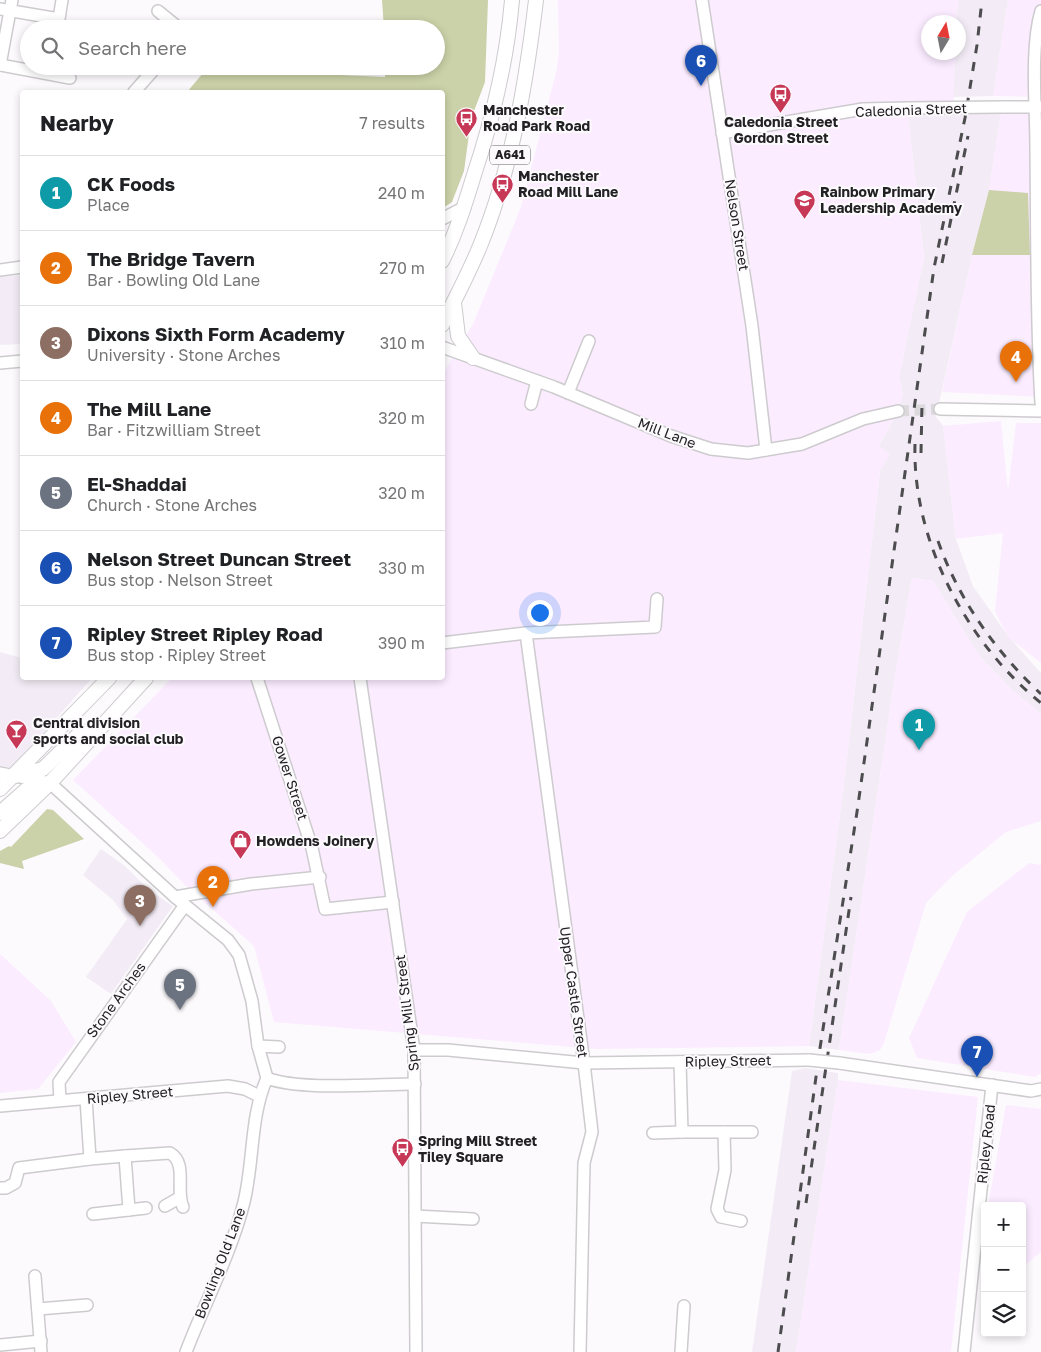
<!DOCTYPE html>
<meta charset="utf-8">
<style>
body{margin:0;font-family:"Golos Text",sans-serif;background:#f2f2f2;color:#202124}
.controls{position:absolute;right:15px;bottom:15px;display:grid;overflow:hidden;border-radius:5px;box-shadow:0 2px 8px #0003}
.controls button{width:45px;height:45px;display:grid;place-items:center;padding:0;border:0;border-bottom:1px solid #e0e0e0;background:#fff;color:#202124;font:25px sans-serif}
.compass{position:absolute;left:921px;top:15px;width:45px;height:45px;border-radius:50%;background:#fff;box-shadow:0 2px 8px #0003;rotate:10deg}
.you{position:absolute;left:539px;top:612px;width:18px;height:18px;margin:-12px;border:4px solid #fff;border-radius:50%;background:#1a73e8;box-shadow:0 0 0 8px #1a73e833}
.badge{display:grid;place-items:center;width:32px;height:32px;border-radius:50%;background:#111827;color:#fff;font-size:16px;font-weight:700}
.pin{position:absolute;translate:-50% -41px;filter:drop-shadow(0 1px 2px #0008)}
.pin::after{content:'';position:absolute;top:26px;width:18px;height:15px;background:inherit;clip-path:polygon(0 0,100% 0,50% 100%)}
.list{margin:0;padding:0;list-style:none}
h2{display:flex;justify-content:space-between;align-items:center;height:65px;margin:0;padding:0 20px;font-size:21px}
h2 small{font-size:16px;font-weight:400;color:#757577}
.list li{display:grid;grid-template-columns:32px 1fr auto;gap:15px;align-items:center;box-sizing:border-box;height:75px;padding:0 20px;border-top:1px solid #e0e0e0}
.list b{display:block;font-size:19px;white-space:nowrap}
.list p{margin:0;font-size:16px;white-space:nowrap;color:#757577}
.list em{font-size:16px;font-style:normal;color:#757577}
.icon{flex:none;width:28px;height:28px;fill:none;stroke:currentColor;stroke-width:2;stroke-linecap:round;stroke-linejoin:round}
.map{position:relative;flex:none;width:1041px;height:1352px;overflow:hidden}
.search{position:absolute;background:#fff;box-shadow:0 2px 8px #0003;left:20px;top:20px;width:425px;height:55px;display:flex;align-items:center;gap:12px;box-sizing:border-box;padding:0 18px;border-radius:28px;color:#757577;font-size:19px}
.panel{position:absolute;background:#fff;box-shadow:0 2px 8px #0003;left:20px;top:90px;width:425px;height:590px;border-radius:5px}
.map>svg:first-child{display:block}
</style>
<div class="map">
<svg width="1041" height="1352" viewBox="0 0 1041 1352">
<rect width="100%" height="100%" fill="#fdfafe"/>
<!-- built -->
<g fill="#f3ecf6">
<polygon points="958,0 1008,0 993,96 953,97 955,53 958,52 958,22 956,22"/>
<polygon points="1001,113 989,190 972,255 936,417 943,426 956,539 973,586 1008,636 1041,673 1041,714 1011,689 978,654 933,581 912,578 895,676 839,1050 809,1046 843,792 880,471 889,454 879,446 894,418 903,395 899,377 924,257 908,114"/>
<polygon points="22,275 22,344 0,345 0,277"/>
<polygon points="0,652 22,658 22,678 92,678 12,768 0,766"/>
<polygon points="101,849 125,866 148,889 173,906 111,994 86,977 127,919 113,900 83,875"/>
<polygon points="805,1068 838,1073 838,1080 796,1352 752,1352 792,1071"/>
</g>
<!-- industrial -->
<g fill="#fbecff">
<polygon points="558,0 958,0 956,22 928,22 928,52 955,53 953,114 908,114 924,257 899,377 903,395 894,418 879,446 890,454 880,471 843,792 809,1046 596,1049 274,1022 254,946 185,885 160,859 73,780 172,678 442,678 443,374 474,322 521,207 556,73 559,53"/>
<polygon points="1008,0 1041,0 1041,97 993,96"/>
<polygon points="1001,113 1041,113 1041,397 942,392 972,255 989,190"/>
<polygon points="1001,421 1008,492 1016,423 1041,423 1041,663 1008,637 995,611 1003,533 956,539 943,426"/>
<polygon points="912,578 933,581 978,654 1011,689 1041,714 1041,821 1006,832 952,876 926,903 884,1043 880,1050 870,1054 839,1050 895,676"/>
<polygon points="1029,863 1041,865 1041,1073 1035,1077 917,1058 909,1038 967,912"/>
<polygon points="0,954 51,1001 76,1042 38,1089 0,1093"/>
<polygon points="838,1080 978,1097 951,1352 796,1352"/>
<polygon points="1006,1105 1041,1109 1041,1252 1023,1267 1022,1206 988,1206"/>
</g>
<!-- green -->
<g fill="#cbd1a8">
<polygon points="382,0 488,0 485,82 471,119 464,171 452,202 443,208 442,92 187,92 209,66 269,66 296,73 385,77 385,66 436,66 436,29 384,29"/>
<polygon points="989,190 1028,193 1030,255 972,255"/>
<polygon points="47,809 53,810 84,839 22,861 24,869 0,863 0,851 9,846 11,847"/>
</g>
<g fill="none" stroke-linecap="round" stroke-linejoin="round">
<!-- minor-tunnel -->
<polyline stroke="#dcd9dd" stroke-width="11" stroke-dasharray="11 5.5" stroke-linecap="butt" points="898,411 940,409"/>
<defs>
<g id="minor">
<polyline points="702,0 752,326 766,450"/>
<polyline points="0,9 59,19 62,0"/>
<polyline points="158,11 180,29"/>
<path d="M1041 11C1030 49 1036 107 1036 148 1037 233 1036 318 1041 403"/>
<polyline points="0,65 70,78"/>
<polyline points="0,65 12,0"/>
<polyline points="134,92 157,66"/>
<polyline points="1002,107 1041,107"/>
<polyline points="722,133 863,109 909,108"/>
<polyline points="442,219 465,207"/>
<polyline points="0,270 22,267"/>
<polyline points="442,347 554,387 671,436 711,449 748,453 802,444 863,419 898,411"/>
<polyline points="0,363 22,361"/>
<polyline points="568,393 589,341"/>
<polyline points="531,404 537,381"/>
<polyline points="940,409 1041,411"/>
<polyline points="526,633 584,1063 592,1132 584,1163 580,1352"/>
<polyline points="442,643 526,633 655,627 657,599"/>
<polyline points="257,678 312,848 325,909 393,902"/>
<polyline points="360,678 414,1050 416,1352"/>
<path d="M0 773 50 783 175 897 228 940 239 955 245 976 252 1001 258 1046 267 1078C250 1116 254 1161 244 1202 231 1254 205 1302 186 1352"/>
<polyline points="175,897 251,884 320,877"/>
<polyline points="258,1046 279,1047"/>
<polyline points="414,1050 448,1050 584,1063 809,1060"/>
<polyline points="680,1062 682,1132 752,1132"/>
<polyline points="839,1063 1031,1091 1041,1089"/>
<path d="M267 1078C300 1091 377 1084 415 1084"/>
<polyline points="86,1099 90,1159 125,1156 129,1210"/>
<polyline points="60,1100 59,1082 185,905"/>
<polyline points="0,1106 228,1086 245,1089 259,1096"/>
<polyline points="724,1132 725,1170 717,1209 721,1217 741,1221"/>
<polyline points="653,1133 682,1132"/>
<path d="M125 1156 170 1153C188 1163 175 1191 183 1207"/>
<polyline points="0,1188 6,1188 15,1183 19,1168 90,1159"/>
<polyline points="165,1206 179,1198"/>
<polyline points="93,1214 146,1208"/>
<polyline points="415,1216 473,1219"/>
<polyline points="35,1276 41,1352"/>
<polyline points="38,1309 87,1305"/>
<polyline points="0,1345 41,1341"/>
<polyline points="681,1352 684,1306"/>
<polyline points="964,1352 992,1085"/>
</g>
<g id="major">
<path d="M442 261C456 234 465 204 474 175 493 118 507 60 512 0"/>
<polyline points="454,303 458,336 473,358"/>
<path d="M442 325C455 299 469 273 480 246 512 167 526 84 536 0"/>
<polyline points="15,776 43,769 79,734 97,728"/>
<polyline points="0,789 109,678"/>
<polyline points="0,813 26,790 49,783"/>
<polyline points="0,831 50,783 146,678"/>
</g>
</defs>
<!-- minor casing -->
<use href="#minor" stroke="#cdcbce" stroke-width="14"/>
<!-- major casing -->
<use href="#major" stroke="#cdcbce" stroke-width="16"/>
<!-- minor -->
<use href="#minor" stroke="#fff" stroke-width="11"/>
<!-- major -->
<use href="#major" stroke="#fff" stroke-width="14"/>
<!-- rail -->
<g stroke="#4d4c4e" stroke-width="3" stroke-dasharray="9 9" stroke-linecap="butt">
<polyline points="942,263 968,136"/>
<path d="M915 444C912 541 967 643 1041 703"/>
<polyline points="921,453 922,403"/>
<path d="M938 541C959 600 995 651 1041 694"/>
<polyline points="806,1203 851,897"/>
<polyline points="778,1352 820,1048 857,812 934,268 965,118 977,45 982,0"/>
</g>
<defs>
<g id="minor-bridge">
<polyline points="909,108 1002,107"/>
<polyline points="809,1060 839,1063"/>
</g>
</defs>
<!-- minor-bridge casing -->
<use href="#minor-bridge" stroke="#cdcbce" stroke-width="14" stroke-linecap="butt"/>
<!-- minor-bridge -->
<use href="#minor-bridge" stroke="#fff" stroke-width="11"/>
</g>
<!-- icons -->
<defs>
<symbol id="bus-pin" viewBox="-11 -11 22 30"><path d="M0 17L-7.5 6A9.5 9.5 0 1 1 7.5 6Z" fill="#c73756" stroke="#fdfafe"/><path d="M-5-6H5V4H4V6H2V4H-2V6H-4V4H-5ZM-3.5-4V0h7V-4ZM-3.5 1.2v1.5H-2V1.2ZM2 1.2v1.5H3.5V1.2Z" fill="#fff"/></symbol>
<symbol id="school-pin" viewBox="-11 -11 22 30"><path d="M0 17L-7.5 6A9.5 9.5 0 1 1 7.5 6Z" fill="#c73756" stroke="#fdfafe"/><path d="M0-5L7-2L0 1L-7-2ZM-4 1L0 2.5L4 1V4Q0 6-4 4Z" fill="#fff"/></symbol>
<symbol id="bar-pin" viewBox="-11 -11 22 30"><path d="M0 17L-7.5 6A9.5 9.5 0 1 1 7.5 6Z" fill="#c73756" stroke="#fdfafe"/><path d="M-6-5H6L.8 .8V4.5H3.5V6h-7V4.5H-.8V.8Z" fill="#fff"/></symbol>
<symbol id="shop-pin" viewBox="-11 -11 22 30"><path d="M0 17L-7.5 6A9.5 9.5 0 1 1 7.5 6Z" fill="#c73756" stroke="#fdfafe"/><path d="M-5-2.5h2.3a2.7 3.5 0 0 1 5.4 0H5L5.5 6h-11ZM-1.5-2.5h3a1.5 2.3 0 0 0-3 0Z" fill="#fff"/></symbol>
</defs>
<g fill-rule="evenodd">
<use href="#bus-pin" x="768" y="82" width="25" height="34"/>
<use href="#bus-pin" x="454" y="106" width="25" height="34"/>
<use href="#bus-pin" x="490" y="172" width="25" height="34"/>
<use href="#school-pin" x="792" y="188" width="25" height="34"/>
<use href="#bar-pin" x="4" y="718" width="25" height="34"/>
<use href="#shop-pin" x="228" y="828" width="25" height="34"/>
<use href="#bus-pin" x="390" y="1136" width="25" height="34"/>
</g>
<g text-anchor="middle" stroke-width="4" stroke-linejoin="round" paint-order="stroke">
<!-- shield labels -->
<rect fill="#fdfafe" stroke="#646265" stroke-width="1" x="490" y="145.5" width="40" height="19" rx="4"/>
<g font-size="12" font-weight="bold" fill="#222123">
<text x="510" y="159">A641</text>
</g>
<!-- poi labels -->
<g font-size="14" font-weight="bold" fill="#222123" stroke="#fdfafe" text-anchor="start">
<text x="483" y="115">Manchester<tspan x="483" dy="16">Road Park Road</tspan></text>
<text x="781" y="127" text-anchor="middle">Caledonia Street<tspan x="781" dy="16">Gordon Street</tspan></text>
<text x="518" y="181">Manchester<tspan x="518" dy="16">Road Mill Lane</tspan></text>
<text x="820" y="197">Rainbow Primary<tspan x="820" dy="16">Leadership Academy</tspan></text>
<text x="33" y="728">Central division<tspan x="33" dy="16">sports and social club</tspan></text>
<text x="256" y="846">Howdens Joinery</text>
<text x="418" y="1146">Spring Mill Street<tspan x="418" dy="16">Tiley Square</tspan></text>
</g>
<!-- street labels -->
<g font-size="14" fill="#222123" stroke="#fdfafe">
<text transform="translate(911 110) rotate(-2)" y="5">Caledonia Street</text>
<text transform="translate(737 225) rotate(81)" y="5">Nelson Street</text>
<text transform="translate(667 433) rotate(21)" y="5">Mill Lane</text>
<text transform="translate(290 778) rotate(72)" y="5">Gower Street</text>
<text transform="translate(574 992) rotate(82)" y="5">Upper Castle Street</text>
<text transform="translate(116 1000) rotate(-54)" y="5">Stone Arches</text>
<text transform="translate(407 1013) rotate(-97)" y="5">Spring Mill Street</text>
<text transform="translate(728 1061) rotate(-1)" y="5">Ripley Street</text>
<text transform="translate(130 1095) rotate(-5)" y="5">Ripley Street</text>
<text transform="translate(986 1144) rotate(-84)" y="5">Ripley Road</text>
<text transform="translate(220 1263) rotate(-69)" y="5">Bowling Old Lane</text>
</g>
</g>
</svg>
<div class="controls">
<button>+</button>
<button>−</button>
<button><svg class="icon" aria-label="layers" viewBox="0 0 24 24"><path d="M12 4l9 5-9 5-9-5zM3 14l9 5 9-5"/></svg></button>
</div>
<svg class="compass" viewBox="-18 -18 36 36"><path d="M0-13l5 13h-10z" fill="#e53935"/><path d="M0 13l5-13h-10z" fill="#757577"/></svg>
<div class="you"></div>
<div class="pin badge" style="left:919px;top:750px;background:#0f9aa8">1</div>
<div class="pin badge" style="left:213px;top:907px;background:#e8710a">2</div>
<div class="pin badge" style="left:140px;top:926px;background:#8d6e63">3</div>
<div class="pin badge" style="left:1016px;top:382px;background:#e8710a">4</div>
<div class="pin badge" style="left:180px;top:1010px;background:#6b7280">5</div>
<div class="pin badge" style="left:701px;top:86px;background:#1a4fb4">6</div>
<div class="pin badge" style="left:977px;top:1077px;background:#1a4fb4">7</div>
<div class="search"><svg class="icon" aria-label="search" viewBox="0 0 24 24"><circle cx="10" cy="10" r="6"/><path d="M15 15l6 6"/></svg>Search here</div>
<section class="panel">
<h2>Nearby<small>7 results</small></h2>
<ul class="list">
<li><span class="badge" style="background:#0f9aa8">1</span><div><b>CK Foods</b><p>Place</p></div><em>240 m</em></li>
<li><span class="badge" style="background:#e8710a">2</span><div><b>The Bridge Tavern</b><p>Bar · Bowling Old Lane</p></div><em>270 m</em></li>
<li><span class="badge" style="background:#8d6e63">3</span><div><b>Dixons Sixth Form Academy</b><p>University · Stone Arches</p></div><em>310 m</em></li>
<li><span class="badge" style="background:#e8710a">4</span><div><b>The Mill Lane</b><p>Bar · Fitzwilliam Street</p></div><em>320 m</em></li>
<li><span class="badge" style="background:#6b7280">5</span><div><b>El-Shaddai</b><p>Church · Stone Arches</p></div><em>320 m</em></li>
<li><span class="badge" style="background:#1a4fb4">6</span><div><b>Nelson Street Duncan Street</b><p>Bus stop · Nelson Street</p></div><em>330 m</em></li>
<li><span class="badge" style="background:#1a4fb4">7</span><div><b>Ripley Street Ripley Road</b><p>Bus stop · Ripley Street</p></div><em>390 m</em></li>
</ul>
</section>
</div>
